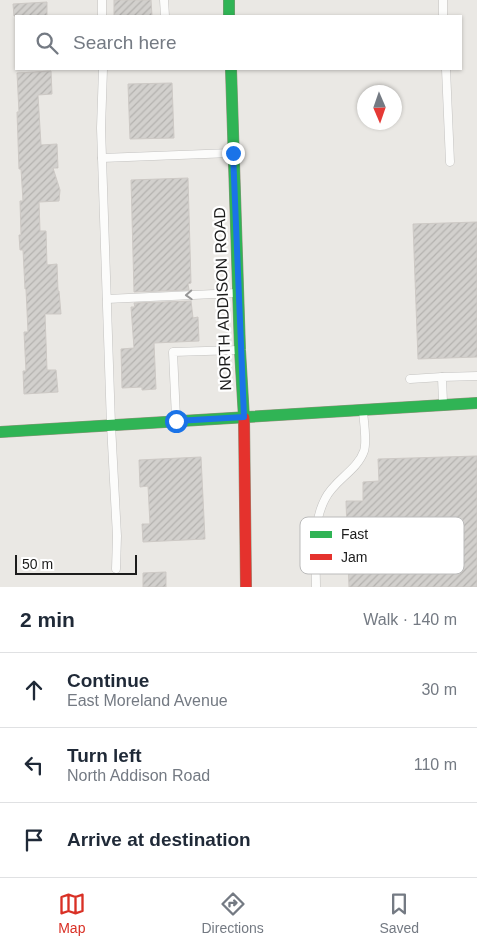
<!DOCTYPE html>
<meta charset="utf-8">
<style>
body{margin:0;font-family:Arial,sans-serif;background:#f2f2f3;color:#1f2937}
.compass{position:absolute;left:357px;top:85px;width:45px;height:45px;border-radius:50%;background:#fff;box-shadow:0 1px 4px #0004;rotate:178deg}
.scale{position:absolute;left:15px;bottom:12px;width:122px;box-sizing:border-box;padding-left:5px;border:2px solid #1c1c1c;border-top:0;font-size:14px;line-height:18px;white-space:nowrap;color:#1c1c1c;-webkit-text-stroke:4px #fff;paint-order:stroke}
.stop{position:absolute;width:15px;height:15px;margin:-11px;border:4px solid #1a73e8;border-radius:50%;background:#fff}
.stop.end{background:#1a73e8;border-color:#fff;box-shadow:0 1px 5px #0008}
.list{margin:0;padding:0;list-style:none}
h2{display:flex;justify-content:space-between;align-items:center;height:65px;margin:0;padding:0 20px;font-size:21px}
h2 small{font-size:16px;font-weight:400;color:#747a83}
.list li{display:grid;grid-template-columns:32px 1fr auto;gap:15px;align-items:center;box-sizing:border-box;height:75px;padding:0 20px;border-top:1px solid #e0e1e3}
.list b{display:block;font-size:19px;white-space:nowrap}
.list p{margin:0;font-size:16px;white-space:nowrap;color:#747a83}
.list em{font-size:16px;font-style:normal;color:#747a83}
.icon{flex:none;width:28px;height:28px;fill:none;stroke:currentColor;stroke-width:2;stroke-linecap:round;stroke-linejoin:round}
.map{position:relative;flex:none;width:477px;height:587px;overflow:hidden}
.search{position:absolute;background:#fff;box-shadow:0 1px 4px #0004;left:15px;right:15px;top:15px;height:55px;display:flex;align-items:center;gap:12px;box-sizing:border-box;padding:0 18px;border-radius:0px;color:#747a83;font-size:19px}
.sheet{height:290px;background:#fff}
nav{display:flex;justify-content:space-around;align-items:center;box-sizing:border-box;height:70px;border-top:1px solid #e0e1e3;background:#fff;font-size:14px;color:#747a83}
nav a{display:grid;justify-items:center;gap:2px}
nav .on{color:#d93025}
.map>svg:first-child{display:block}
</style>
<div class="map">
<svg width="477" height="587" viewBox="0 0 477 587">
<defs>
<pattern id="building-hatch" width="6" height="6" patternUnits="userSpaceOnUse" patternTransform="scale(1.25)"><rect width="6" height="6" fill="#d2d0cd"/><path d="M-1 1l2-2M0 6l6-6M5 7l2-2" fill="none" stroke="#b4b2af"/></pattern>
</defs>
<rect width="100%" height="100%" fill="#eae8e4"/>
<!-- building -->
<g fill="url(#building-hatch)" stroke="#cdc9c5">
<polygon points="114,0 151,0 152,16 114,16"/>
<polygon points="47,2 47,16 14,16 13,4"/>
<polygon points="51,71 52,94 38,95 41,145 57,144 58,168 53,168 60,190 59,201 39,202 40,231 46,231 47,265 57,264 58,291 59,291 61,314 45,314 47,370 56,370 58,392 24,394 23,371 26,371 24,332 28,332 26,289 25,289 23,250 20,250 19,235 21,235 20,201 23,201 21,169 19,169 17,112 19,112 17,73"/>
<polygon points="172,83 174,138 130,139 128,84"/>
<polygon points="188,178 191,283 188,284 189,290 134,292 131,180"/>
<polygon points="477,222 477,357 418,359 413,224"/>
<polygon points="191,301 193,318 198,317 199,341 154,343 156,389 142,390 142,387 122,388 121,349 134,348 131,307 135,307 134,303"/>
<polygon points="477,456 477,587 349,587 346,501 363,501 363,482 379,481 378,459"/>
<polygon points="201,457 205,539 143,542 142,524 150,524 148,486 140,487 139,460"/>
<polygon points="166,572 166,587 143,587 143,573"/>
</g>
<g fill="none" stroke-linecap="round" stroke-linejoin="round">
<defs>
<g id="lane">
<polyline points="102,0 102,16"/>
<polyline points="164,0 165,16"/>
<polyline points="443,0 443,16"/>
<polyline points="103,69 101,128 111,425 117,536 116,569"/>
<polyline points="446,69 450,162"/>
<polyline points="102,158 231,153"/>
<polyline points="107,299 236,293"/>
<polyline points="410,379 442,377"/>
<polyline points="443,403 442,377 477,376"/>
<polyline points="176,418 173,352 238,350"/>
<path d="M316 587C316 557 311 526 325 499 334 480 357 471 364 451 367 442 364 422 363 412"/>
</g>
<g id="fast">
<polyline points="229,0 229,16"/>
<polyline points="231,69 240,350 244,418"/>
<polyline points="0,432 477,403"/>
</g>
<polyline id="jam" points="244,418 246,587"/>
</defs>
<!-- lane casing -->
<use href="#lane" stroke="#c3c2c0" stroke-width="9"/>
<!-- fast casing -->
<use href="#fast" stroke="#92937c" stroke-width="12"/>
<!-- jam casing -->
<use href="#jam" stroke="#92937c" stroke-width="12"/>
<!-- lane -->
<use href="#lane" stroke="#fcfcfb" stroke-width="8"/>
<!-- fast -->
<use href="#fast" stroke="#30b455" stroke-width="11"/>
<!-- jam -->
<use href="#jam" stroke="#e5322d" stroke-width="11"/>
</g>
<!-- one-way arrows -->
<defs><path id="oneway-chevron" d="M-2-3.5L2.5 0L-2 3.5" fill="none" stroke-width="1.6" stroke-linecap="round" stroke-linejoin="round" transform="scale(1.25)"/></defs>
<use stroke="#979797" href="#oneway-chevron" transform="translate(189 295) rotate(177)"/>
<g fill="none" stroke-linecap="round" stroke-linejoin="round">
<!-- route -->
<polyline stroke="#1a73e8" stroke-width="6" points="176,421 244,417 233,153"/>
</g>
<g text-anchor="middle" stroke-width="4.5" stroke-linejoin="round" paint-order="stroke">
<!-- street labels -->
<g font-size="16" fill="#1c1c1c" stroke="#fff">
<text transform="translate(222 299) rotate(-92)" y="6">NORTH ADDISON ROAD</text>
</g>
</g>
<!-- legend -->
<rect x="300" y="517" width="164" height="57" rx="8" fill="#fff" stroke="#bbb" stroke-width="1"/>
<rect x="310" y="531" width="22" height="7" fill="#30b455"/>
<rect x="310" y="554" width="22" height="6" fill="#e5322d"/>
<g font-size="14" fill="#1c1c1c">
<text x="341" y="539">Fast</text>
<text x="341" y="562">Jam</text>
</g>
</svg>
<svg class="compass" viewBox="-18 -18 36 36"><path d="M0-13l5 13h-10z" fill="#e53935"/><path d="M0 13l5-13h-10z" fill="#747a83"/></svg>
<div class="scale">50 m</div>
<div class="stop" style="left:176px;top:421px"></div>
<div class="stop end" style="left:233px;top:153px"></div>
<div class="search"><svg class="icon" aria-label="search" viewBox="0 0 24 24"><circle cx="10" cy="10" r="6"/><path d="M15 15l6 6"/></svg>Search here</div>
</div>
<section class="sheet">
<h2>2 min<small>Walk · 140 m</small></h2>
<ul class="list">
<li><svg class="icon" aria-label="ahead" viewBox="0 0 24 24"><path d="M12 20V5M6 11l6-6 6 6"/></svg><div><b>Continue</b><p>East Moreland Avenue</p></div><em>30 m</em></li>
<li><svg class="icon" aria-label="left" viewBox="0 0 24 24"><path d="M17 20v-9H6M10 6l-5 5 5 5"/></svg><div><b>Turn left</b><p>North Addison Road</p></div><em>110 m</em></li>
<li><svg class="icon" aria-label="arrive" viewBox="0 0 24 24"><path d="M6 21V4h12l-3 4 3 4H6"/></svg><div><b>Arrive at destination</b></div></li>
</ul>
</section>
<nav>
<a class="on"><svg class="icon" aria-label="map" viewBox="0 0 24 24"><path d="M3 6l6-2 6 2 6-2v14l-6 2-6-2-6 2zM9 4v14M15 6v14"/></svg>Map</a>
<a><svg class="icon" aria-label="directions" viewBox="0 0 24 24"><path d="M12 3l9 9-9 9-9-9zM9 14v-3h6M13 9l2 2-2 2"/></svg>Directions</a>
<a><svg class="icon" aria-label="saved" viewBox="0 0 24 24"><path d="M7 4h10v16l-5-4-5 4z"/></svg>Saved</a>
</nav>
